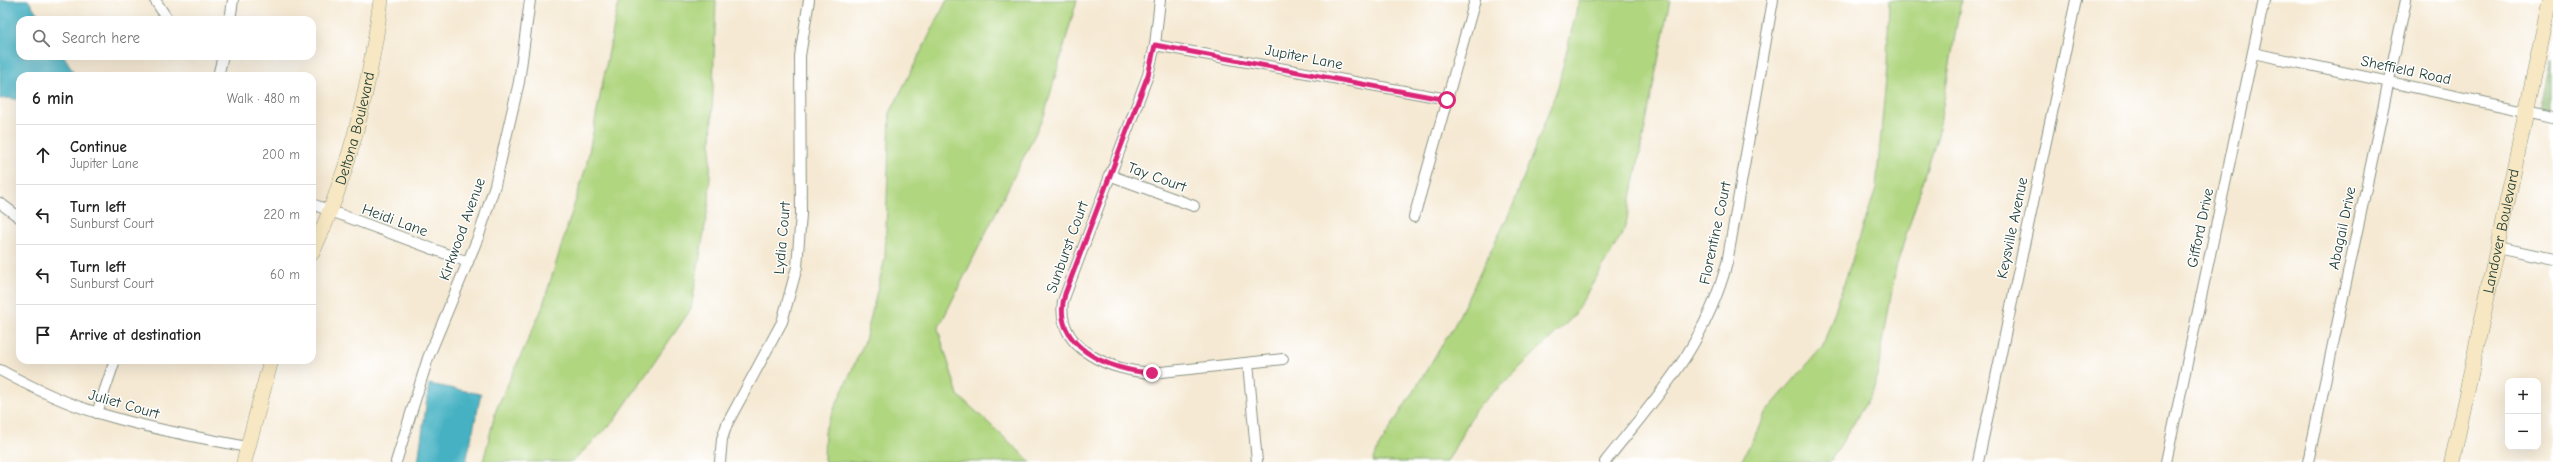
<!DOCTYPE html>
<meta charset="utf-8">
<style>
body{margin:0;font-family:"Comic Neue",sans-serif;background:#f2f2f2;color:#222}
.controls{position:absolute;right:12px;bottom:12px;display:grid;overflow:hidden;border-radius:8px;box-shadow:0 4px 16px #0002}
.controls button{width:36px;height:36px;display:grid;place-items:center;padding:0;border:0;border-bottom:1px solid #e0e0e0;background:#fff;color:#222;font:20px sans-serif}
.stop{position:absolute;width:12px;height:12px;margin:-9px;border:3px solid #db2777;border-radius:50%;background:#fff}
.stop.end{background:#db2777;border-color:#fff;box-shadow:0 1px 4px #0008}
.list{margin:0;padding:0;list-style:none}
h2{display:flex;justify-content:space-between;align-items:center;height:52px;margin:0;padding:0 16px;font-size:17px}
h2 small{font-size:13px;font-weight:400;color:#767676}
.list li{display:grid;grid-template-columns:26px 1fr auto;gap:12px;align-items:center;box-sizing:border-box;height:60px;padding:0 16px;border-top:1px solid #e0e0e0}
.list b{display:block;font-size:15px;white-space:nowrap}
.list p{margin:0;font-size:13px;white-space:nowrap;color:#767676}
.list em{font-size:13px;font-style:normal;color:#767676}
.icon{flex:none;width:22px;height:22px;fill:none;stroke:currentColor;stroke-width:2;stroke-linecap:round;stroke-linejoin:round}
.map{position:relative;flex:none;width:2553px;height:462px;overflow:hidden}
.search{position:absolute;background:#fff;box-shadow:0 4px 16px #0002;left:16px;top:16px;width:300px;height:44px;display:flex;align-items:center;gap:10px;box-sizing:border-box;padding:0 14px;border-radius:12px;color:#767676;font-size:15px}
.panel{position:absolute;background:#fff;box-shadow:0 4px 16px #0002;left:16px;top:72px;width:300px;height:292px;border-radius:12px}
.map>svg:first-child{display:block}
</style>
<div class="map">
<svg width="2553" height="462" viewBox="0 0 2553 462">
<rect width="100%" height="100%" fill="#fff"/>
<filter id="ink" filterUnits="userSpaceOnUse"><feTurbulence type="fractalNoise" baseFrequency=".025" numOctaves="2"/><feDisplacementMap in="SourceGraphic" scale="8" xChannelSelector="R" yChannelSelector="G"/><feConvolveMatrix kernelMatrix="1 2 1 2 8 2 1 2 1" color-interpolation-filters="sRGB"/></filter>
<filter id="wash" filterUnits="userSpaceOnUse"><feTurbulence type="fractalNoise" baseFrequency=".012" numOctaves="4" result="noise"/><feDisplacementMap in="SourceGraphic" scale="16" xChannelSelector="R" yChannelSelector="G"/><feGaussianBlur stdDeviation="0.9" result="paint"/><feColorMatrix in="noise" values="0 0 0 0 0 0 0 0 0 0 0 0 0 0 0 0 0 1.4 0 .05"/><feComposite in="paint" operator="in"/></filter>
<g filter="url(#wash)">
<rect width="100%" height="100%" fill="#f5e9d3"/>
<!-- green -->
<g fill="#b0d680" stroke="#688a5a">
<polygon points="619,0 716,0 709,202 691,309 614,421 572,462 483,462 496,410 541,311 586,167"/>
<polygon points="947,0 1077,0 1044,116 938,329 958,395 1031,462 826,462 824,461 825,429 865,341 885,258 890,113"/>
<polygon points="1579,0 1670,0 1625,229 1573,317 1475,410 1447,462 1373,462 1378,448 1454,326 1512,208 1558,87"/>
<polygon points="1889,0 1961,0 1938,135 1896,267 1875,388 1830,462 1741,462 1766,412 1823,346 1876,189 1887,67"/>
</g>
<!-- forest -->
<polygon fill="#8cb76e" stroke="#567a51" points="2553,57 2553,112 2542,110"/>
<!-- water -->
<g fill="#44b1c2" stroke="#32777b">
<polygon points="0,0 28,0 42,20 20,20 20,56 64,56 76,76 20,76 20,101 11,98 0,99"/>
<polygon points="429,384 481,394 466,462 418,462"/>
</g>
</g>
<g filter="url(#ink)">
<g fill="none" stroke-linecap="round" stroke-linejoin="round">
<defs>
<g id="street">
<polyline points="155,0 168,20"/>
<path d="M1160 0 1155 45 1148 75 1063 301C1056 350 1112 371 1152 373L1283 359"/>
<polyline points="230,20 233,0"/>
<polyline points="1155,45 1447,99"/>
<polyline points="2253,53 2553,117"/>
<polyline points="218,76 223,56"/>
<polyline points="1109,175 1194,206"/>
<polyline points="0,203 20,218"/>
<polyline points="312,204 468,262"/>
<polyline points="1414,217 1475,0"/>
<polyline points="2498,247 2553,259"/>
<polyline points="1248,363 1257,462"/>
<path d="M0 370C31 387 64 403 98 413 147 428 197 437 247 447"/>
<polyline points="97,413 115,360"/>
<polyline points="396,462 428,358 479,235 495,185 519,82 530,0"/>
<polyline points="720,462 722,439 727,424 782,322 797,267 801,214 800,56 809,0"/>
<path d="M1605 462C1658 395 1704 348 1727 263L1773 0"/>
<polyline points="1978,462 2076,0"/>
<polyline points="2166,462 2264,0"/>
<polyline points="2308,462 2406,0"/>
</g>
<g id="secondary">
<path id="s1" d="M312 253C349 175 370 86 381 0"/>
<polyline points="244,462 271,360"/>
<path id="s2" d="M2452 462 2550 0"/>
</g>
</defs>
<!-- street casing -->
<use href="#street" stroke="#8a9384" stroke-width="12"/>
<!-- secondary casing -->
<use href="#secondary" stroke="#8a9384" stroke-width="16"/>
<!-- street -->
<use href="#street" stroke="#fff" stroke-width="10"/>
<!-- secondary -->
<use href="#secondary" stroke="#f7e8c3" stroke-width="15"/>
</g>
</g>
<g fill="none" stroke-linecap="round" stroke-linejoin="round" filter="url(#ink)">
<!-- route -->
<path stroke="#db2777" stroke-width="5" d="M1152 373C1110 371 1049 346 1065 294L1148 75 1155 45 1447 100"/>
</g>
<g text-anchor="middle" stroke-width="3" stroke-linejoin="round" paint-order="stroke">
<!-- street labels -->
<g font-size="15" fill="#1f3d34" stroke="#fff">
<text transform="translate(1304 57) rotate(11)" y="5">Jupiter Lane</text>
<text transform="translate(2406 70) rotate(12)" y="5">Sheffield Road</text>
<text dy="5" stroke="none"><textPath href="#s1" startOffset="132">Deltona Boulevard</textPath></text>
<text transform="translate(1157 177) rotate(20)" y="5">Tay Court</text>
<text transform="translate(395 220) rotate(20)" y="5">Heidi Lane</text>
<text transform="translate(2012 228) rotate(-78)" y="5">Keysville Avenue</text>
<text transform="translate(2200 228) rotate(-78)" y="5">Gifford Drive</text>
<text transform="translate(2342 228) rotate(-78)" y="5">Abagail Drive</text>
<text transform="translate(462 229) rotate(-70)" y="5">Kirkwood Avenue</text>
<text dy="5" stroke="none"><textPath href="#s2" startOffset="236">Landover Boulevard</textPath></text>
<text transform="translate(1715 233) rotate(-78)" y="5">Florentine Court</text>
<text transform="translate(782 238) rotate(-85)" y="5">Lydia Court</text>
<text transform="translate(1067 247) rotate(-70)" y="5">Sunburst Court</text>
<text transform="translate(124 404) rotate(16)" y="5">Juliet Court</text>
</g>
</g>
</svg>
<div class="controls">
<button>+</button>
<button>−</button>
</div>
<div class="stop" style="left:1447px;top:100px"></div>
<div class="stop end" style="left:1152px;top:373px"></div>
<div class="search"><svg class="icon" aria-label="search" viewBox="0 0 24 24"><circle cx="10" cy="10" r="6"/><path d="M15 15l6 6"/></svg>Search here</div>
<section class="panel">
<h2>6 min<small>Walk · 480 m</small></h2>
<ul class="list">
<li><svg class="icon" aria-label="ahead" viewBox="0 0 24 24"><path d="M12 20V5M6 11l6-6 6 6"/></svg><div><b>Continue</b><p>Jupiter Lane</p></div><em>200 m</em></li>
<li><svg class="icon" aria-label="left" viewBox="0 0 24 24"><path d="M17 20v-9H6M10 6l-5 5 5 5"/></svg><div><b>Turn left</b><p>Sunburst Court</p></div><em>220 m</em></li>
<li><svg class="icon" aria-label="left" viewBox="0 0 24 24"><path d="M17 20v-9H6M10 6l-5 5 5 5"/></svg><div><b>Turn left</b><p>Sunburst Court</p></div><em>60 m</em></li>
<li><svg class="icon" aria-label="arrive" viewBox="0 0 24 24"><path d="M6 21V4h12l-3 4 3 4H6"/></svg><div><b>Arrive at destination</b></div></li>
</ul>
</section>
</div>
